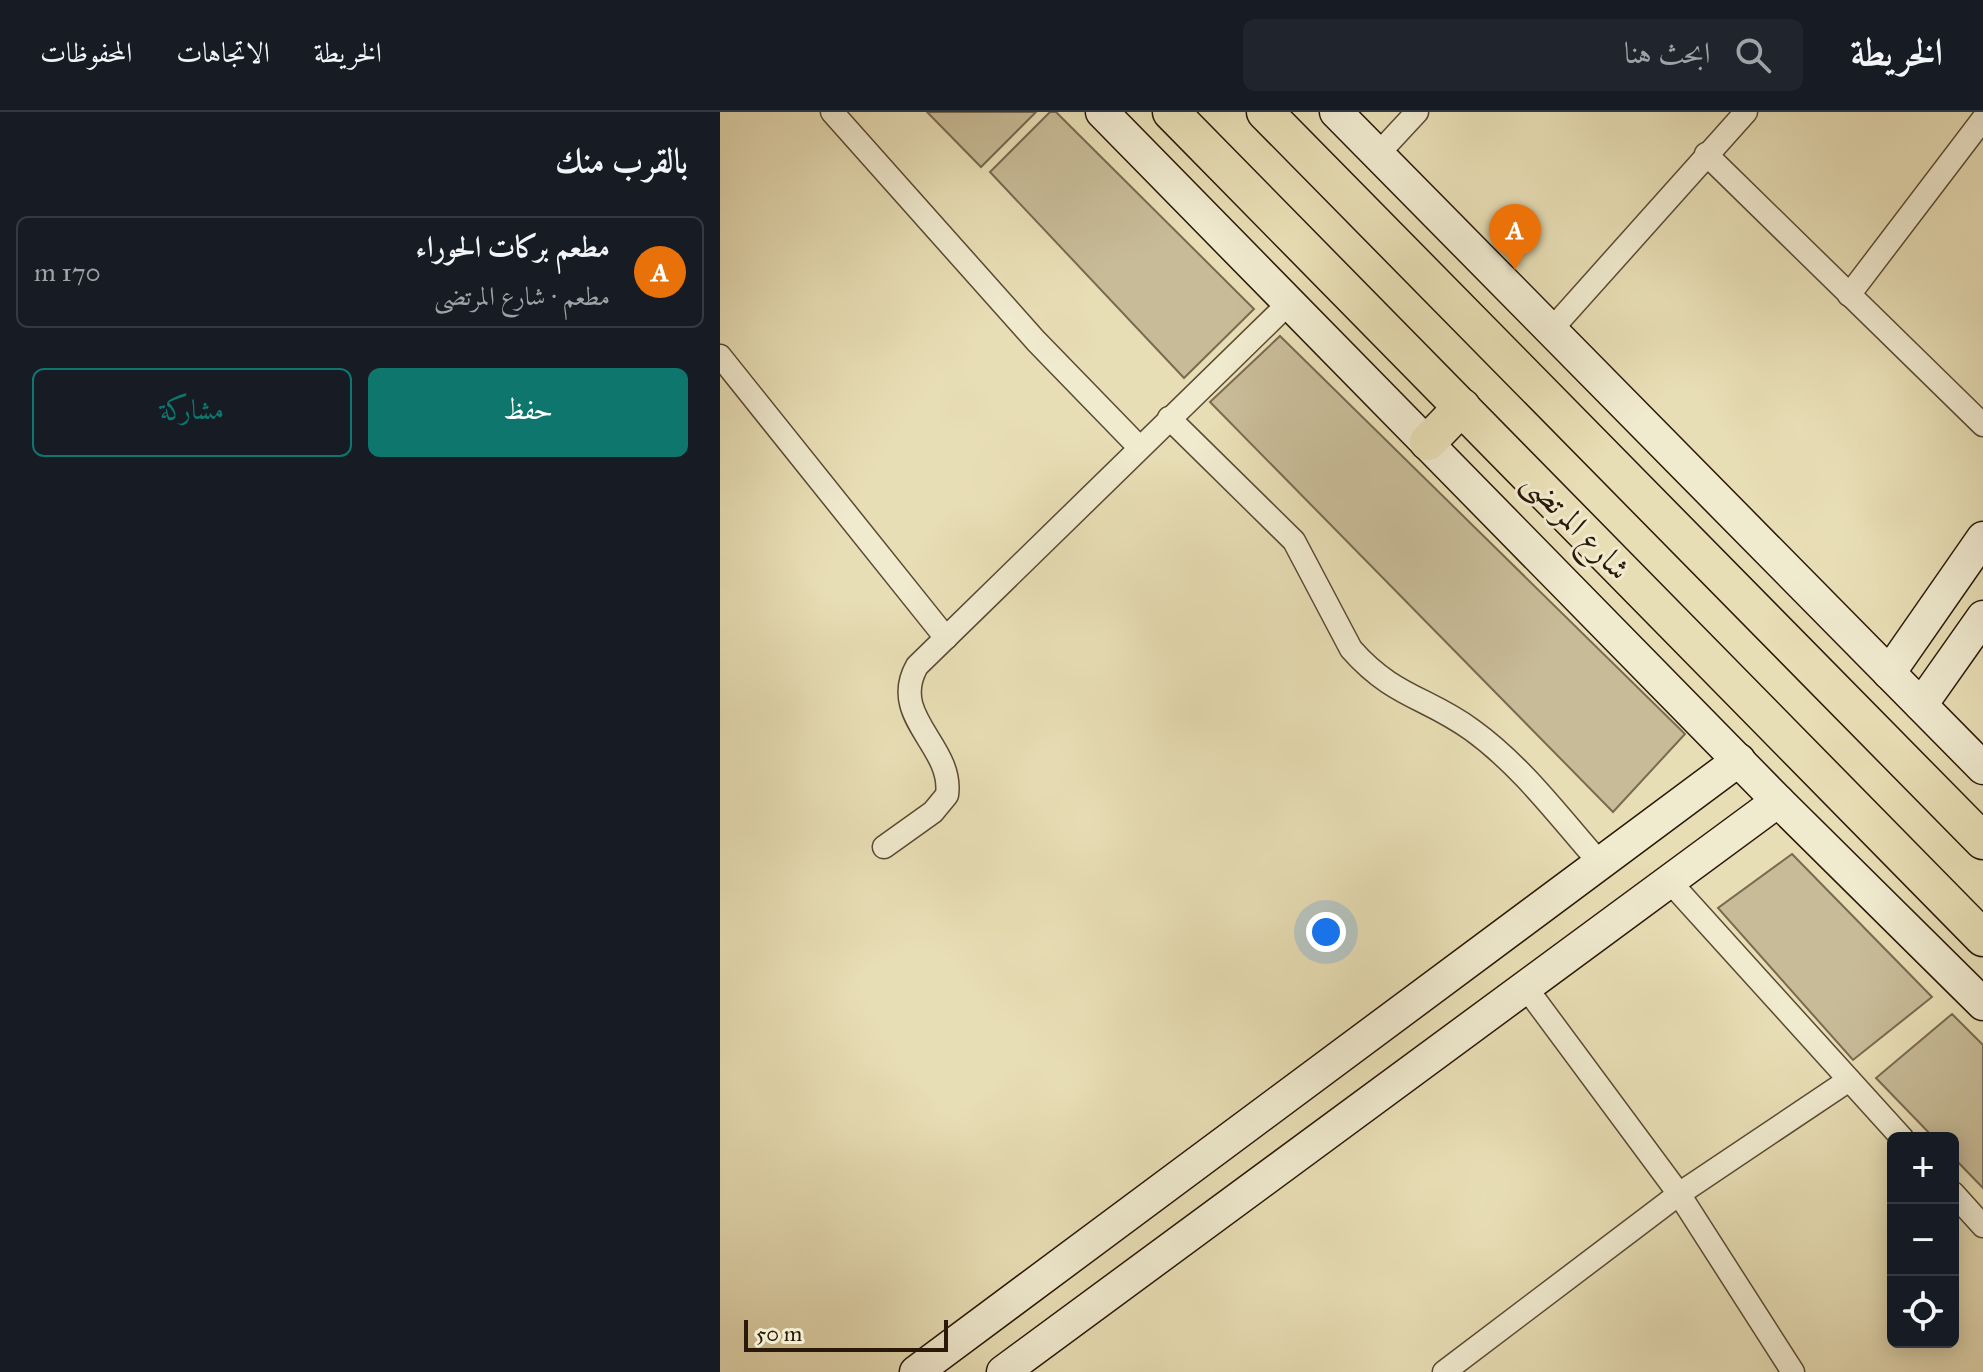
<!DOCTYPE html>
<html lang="ar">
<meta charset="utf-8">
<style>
body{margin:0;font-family:"IM FELL Great Primer",Amiri,serif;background:#20242c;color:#f1f3f6;direction:rtl}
.controls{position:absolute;right:24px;bottom:24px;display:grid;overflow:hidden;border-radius:12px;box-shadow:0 4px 20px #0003}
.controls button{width:72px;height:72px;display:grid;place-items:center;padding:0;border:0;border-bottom:2px solid #363941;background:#171b24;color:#f1f3f6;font:40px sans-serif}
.scale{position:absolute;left:24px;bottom:20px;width:204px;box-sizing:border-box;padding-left:8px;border:4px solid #2a1808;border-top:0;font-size:22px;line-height:28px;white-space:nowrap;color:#2a1808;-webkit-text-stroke:6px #f0eacf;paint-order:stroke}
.you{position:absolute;left:606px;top:820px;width:28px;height:28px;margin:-20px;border:6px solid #fff;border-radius:50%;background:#1a73e8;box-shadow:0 0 0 12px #1a73e833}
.badge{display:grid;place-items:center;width:52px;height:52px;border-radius:50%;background:#0f766e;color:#fff;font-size:26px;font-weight:700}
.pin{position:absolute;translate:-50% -66px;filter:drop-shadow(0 2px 4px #0008)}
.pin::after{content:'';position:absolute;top:42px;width:28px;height:24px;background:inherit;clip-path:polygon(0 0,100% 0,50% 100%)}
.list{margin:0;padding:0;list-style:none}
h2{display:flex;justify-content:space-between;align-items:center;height:104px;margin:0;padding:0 32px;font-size:34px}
h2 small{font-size:26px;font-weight:400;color:#9ea1a6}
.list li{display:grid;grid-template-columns:52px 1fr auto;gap:24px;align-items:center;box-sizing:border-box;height:112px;margin:0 16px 16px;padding:0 16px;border:2px solid #363941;border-radius:12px}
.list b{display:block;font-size:30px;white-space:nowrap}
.list p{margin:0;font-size:26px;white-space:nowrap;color:#9ea1a6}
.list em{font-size:26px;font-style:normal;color:#9ea1a6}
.actions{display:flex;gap:16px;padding:24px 32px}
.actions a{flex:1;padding:18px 0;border:2px solid #0f766e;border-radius:12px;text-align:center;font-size:28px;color:#0f766e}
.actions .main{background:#0f766e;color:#fff}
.icon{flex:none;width:44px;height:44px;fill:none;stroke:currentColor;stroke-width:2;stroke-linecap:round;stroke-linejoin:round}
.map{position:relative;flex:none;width:1263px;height:1260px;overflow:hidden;direction:ltr}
header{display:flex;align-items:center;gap:48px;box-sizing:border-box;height:112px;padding:0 40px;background:#171b24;border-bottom:2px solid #363941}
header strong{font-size:38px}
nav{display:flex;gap:44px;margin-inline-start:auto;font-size:28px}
.search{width:560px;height:72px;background:#20242c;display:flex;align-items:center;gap:20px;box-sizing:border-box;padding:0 28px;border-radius:12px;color:#9ea1a6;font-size:30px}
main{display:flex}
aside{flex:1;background:#171b24}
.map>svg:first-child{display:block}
</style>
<header>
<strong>الخريطة</strong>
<div class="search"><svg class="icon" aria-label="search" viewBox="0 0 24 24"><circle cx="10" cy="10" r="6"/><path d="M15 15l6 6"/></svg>ابحث هنا</div>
<nav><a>الخريطة</a><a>الاتجاهات</a><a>المحفوظات</a></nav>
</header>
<main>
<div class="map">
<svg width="1263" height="1260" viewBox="0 0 1263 1260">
<rect width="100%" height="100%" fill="#e8deb5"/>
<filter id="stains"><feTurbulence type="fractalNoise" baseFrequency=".0025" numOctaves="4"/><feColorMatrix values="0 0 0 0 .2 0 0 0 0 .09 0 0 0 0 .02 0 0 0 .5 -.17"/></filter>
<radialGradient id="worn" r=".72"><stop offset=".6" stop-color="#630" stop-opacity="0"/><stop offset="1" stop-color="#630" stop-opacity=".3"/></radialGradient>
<!-- green -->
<g fill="#c8bc98" stroke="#796a50" stroke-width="2">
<polygon points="207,0 316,0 261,55"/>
<polygon points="330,0 336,0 534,197 464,266 270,60"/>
<polygon points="560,224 965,622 893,700 490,290"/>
<polygon points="1072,742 1212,885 1133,948 998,796"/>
<polygon points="1232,902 1263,933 1263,1076 1233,1045 1233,1026 1214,1026 1156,966"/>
</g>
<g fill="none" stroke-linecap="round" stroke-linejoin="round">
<defs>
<g id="street">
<polyline points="112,0 316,229 419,335"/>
<polyline points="658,42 697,0"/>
<polyline points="986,42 1263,313"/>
<polyline points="1129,183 1263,7"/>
<polyline points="831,218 1026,0"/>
<polyline points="0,244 226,526"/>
<path d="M449 306 574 429 631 537C673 585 707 585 752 618 802 654 840 706 880 751"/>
<path d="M164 735 213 700 227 683C234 634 168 605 197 554L570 190"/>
<polyline points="951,771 1182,1026"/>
<polyline points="807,877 959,1082 1073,1260"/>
<polyline points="1233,1081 1263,1114"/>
<polyline points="724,1260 959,1082 1129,968"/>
</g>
<g id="secondary">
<polyline points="382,0 1058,689 1263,892"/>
<polyline points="616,0 1263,656"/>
<polyline points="1169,561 1263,426"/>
<polyline points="1201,593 1263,505"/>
<polyline points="196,1260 1019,648"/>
<polyline points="283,1260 1058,689"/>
</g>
<g id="primary">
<polyline points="451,0 1263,826"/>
<polyline points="545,0 1263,729"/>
<polyline points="708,330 742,295"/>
</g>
</defs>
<!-- street casing -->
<use href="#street" stroke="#5a4a33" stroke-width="25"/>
<!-- secondary casing -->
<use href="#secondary" stroke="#2a1808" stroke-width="35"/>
<!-- primary casing -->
<use href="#primary" stroke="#2a1808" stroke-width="39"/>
<!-- street -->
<use href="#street" stroke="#f0eacf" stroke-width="22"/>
<!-- secondary -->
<use href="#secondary" stroke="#f0eacf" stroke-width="32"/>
<!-- primary -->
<use href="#primary" stroke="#e8deb5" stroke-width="36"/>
</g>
<g text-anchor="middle" stroke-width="6" stroke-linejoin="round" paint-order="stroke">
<!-- street labels -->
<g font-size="32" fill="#2a1808" stroke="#f0eacf">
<text transform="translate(857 413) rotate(46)" y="11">شارع المرتضى</text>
</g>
</g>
<rect width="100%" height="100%" filter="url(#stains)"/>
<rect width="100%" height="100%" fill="url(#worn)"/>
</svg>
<div class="controls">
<button>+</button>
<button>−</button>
<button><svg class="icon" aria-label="locate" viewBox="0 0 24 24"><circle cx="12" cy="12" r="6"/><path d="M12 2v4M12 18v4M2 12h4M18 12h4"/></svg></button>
</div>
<div class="scale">50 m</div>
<div class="you"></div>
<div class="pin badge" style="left:795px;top:158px;background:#e8710a">A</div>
</div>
<aside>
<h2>بالقرب منك<small></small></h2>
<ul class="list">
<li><span class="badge" style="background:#e8710a">A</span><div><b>مطعم بركات الحوراء</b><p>مطعم · شارع المرتضى</p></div><em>170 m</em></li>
</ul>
<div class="actions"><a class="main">حفظ</a><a>مشاركة</a></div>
</aside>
</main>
